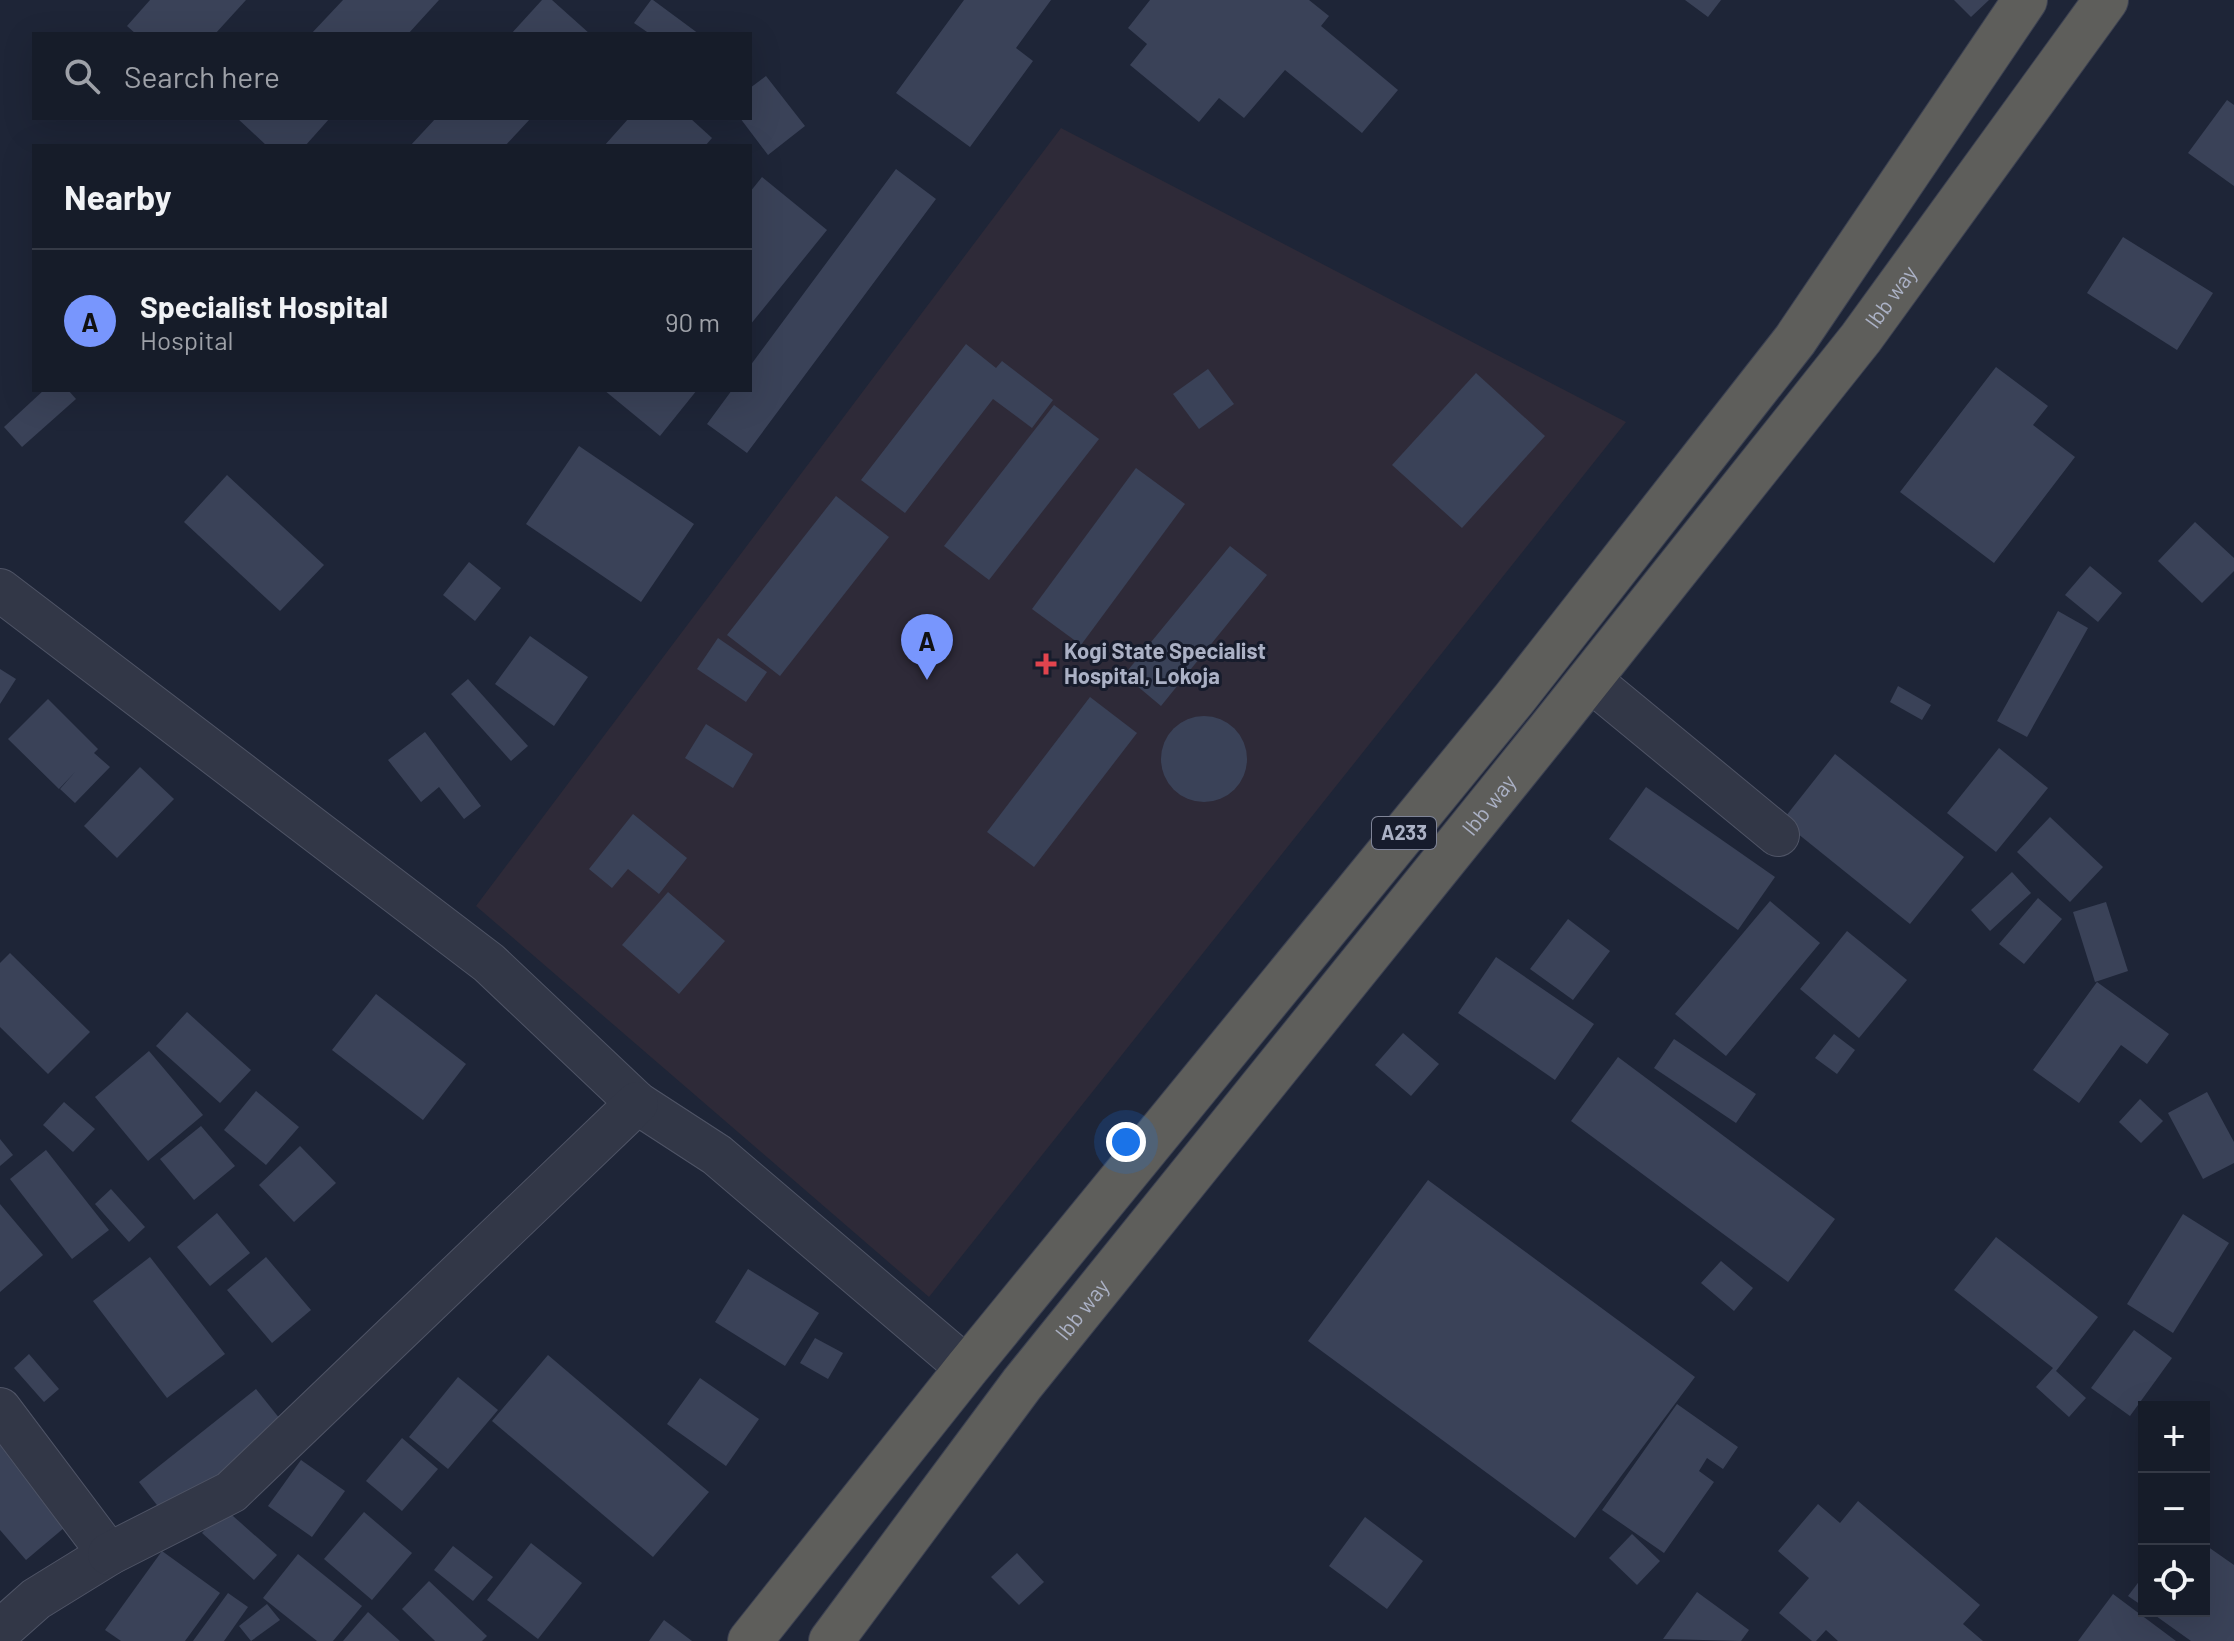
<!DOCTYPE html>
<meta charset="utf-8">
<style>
body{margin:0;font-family:Barlow,sans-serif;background:#232935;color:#f1f3f6}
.controls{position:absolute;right:24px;bottom:24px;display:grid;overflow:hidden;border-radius:0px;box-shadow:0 8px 32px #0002}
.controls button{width:72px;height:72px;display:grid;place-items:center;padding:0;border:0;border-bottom:2px solid #353a46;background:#161c29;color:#f1f3f6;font:40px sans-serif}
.you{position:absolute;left:1126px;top:1142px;width:28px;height:28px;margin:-20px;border:6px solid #fff;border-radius:50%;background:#1a73e8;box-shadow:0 0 0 12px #1a73e833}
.badge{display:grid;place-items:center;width:52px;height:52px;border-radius:50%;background:#7896fd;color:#111;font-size:26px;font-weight:700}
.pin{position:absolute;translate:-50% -66px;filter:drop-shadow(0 2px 4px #0008)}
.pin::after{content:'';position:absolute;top:42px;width:28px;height:24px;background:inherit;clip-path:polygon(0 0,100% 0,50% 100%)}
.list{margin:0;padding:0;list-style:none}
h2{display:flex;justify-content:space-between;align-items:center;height:104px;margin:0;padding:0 32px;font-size:34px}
h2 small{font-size:26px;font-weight:400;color:#9ea1a8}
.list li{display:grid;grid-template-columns:52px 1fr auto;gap:24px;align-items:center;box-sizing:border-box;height:144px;padding:0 32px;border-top:2px solid #353a46}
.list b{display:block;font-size:30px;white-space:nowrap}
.list p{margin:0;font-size:26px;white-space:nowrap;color:#9ea1a8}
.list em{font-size:26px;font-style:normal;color:#9ea1a8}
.icon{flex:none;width:44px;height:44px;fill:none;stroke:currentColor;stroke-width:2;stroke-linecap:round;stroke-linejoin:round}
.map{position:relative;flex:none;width:2234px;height:1641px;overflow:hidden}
.search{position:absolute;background:#161c29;box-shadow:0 8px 32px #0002;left:32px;top:32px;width:720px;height:88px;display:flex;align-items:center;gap:20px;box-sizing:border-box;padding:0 28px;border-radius:0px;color:#9ea1a8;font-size:30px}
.panel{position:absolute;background:#161c29;box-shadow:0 8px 32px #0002;left:32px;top:144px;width:720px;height:248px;border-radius:0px}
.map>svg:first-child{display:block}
</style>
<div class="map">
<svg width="2234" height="1641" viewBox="0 0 2234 1641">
<rect width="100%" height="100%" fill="#1e2537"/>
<!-- medical -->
<polygon fill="#2e2a38" points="1061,128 1626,422 929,1297 476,906"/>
<!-- building -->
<g fill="#3a4258">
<polygon points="150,0 246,0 215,34 136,34 127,26"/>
<polygon points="343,0 439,0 408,34 311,34"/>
<polygon points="542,0 552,0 590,34 511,34"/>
<polygon points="651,0 653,0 699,34 650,34 634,23"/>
<polygon points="964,0 1051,0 1016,48 1033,61 970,147 896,93"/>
<polygon points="1150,0 1309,0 1329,16 1321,26 1398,90 1362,133 1285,70 1244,118 1219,98 1199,122 1130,65 1147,44 1128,28"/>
<polygon points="1685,0 1721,0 1708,17"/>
<polygon points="1954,0 1989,0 1971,17"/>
<polygon points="766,76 805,126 768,155 740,118 750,118 750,88"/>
<polygon points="2227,100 2234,105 2234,186 2188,153"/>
<polygon points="237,118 330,118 305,146 267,146"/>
<polygon points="436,118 531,118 505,146 410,146"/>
<polygon points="629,118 690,118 712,138 705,146 604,146"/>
<polygon points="896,169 936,199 747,453 707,424 732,390 750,390 750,366"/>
<polygon points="762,177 827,230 750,325 750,192"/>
<polygon points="2123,237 2213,293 2177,350 2087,293"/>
<polygon points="966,344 996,368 1002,361 1053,400 1032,428 993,399 905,513 861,480"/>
<polygon points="1996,367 2048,406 2033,425 2075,457 1994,563 1900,492"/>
<polygon points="1208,369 1234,404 1199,429 1173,394"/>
<polygon points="1476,373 1545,436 1462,528 1392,465"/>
<polygon points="44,390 68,390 76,399 22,447 4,427"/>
<polygon points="604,390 697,390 660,436"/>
<polygon points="1054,405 1099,439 989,580 944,546"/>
<polygon points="579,446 694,524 641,602 526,524"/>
<polygon points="1136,468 1185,504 1081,645 1032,609"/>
<polygon points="227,475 324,565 280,611 184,522"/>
<polygon points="836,496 889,537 780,676 727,635"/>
<polygon points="2195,522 2234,558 2234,571 2202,603 2158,561"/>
<polygon points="1230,546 1267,575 1161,706 1124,675"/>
<polygon points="469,562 501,588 475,621 443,595"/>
<polygon points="2090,566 2122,593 2098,622 2065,595"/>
<polygon points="2058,611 2088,628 2027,737 1997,721"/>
<polygon points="530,636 588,677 554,726 495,684"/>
<polygon points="718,638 767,672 746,702 697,669"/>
<polygon points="0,669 16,679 0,704"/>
<polygon points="468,679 528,746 511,761 451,694"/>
<polygon points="1898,686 1931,705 1922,720 1890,702"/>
<polygon points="1090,697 1137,733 1034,867 987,832"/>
<polygon points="48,699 98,749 94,753 110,767 75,803 60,789 75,772 59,789 8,739"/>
<circle cx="1204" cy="759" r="43"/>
<polygon points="706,724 753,754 733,788 685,758"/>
<polygon points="425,732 481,806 464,819 439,787 421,802 388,760"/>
<polygon points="1999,748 2048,788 1996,852 1947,813"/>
<polygon points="1835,754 1964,857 1910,924 1782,821"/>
<polygon points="140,767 174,799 117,858 84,826"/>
<polygon points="1646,787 1775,877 1738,930 1609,839"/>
<polygon points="633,814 687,858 659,894 628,869 612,888 589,869"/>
<polygon points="2050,817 2103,867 2070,902 2017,852"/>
<polygon points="2012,872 2031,893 1990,931 1971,910"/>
<polygon points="668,892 725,941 679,994 622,945"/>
<polygon points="2038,898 2062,919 2024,964 1999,944"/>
<polygon points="1770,901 1820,943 1726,1056 1675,1014"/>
<polygon points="2106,902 2128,971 2095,982 2073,912"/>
<polygon points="1568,919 1610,951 1573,1000 1530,969"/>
<polygon points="1847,931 1907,980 1859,1038 1800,989"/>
<polygon points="10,953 90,1032 48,1074 0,1027 0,963"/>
<polygon points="1496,957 1594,1024 1555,1080 1458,1013"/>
<polygon points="2097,982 2169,1034 2147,1064 2121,1045 2079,1103 2033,1070"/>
<polygon points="376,994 466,1064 423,1120 332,1050"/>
<polygon points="187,1012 251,1070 220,1103 156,1046"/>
<polygon points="1403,1033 1439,1064 1411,1096 1375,1065"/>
<polygon points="1834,1034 1855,1050 1837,1074 1815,1058"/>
<polygon points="1674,1039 1756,1094 1736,1123 1654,1068"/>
<polygon points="149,1051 203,1115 148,1161 95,1097"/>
<polygon points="1618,1057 1835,1219 1788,1282 1571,1121"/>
<polygon points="256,1091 299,1127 266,1165 224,1130"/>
<polygon points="2207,1092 2234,1142 2234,1163 2203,1179 2168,1113"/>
<polygon points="2140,1099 2163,1121 2141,1143 2119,1122"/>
<polygon points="64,1102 95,1129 73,1152 43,1125"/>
<polygon points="201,1126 235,1166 194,1200 160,1159"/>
<polygon points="0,1139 13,1155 0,1166"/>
<polygon points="300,1146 336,1183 294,1222 259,1185"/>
<polygon points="46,1150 109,1230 72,1259 10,1179"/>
<polygon points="1428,1180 1695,1377 1575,1538 1308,1341"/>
<polygon points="111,1189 145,1227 129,1242 95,1204"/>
<polygon points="0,1204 43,1255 0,1292"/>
<polygon points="217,1213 250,1253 210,1286 177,1247"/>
<polygon points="2183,1214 2229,1243 2173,1333 2127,1304"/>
<polygon points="1996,1237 2098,1317 2056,1371 2086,1398 2069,1417 2036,1387 2053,1368 1954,1290"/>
<polygon points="150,1257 225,1354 167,1398 93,1301"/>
<polygon points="266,1257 311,1310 272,1343 227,1290"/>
<polygon points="1721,1261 1753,1288 1734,1311 1701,1283"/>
<polygon points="748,1269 819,1313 785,1366 715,1322"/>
<polygon points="2134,1330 2172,1358 2130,1416 2091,1388"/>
<polygon points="815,1338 843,1353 828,1379 800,1363"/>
<polygon points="29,1354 59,1389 44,1402 14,1368"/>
<polygon points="548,1355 709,1492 653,1557 492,1421"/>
<polygon points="458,1377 498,1410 448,1469 409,1437"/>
<polygon points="700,1378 759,1419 726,1466 667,1424"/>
<polygon points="256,1389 284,1424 167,1518 139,1482"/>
<polygon points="1677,1404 1738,1447 1723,1469 1707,1458 1699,1471 1714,1482 1664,1553 1602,1510"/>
<polygon points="402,1438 438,1469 402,1511 366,1481"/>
<polygon points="0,1439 71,1522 26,1560 0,1530"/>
<polygon points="301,1460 345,1491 312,1537 268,1506"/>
<polygon points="1858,1501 1980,1605 1963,1624 1983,1641 1838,1641 1826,1630 1816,1641 1812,1641 1779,1613 1809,1578 1778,1551 1818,1504 1840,1523"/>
<polygon points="224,1508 277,1555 254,1580 202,1533"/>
<polygon points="364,1512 412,1553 372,1600 324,1559"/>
<polygon points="1365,1517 1423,1561 1387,1609 1329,1566"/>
<polygon points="1632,1534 1660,1561 1637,1585 1609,1558"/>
<polygon points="531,1543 582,1583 538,1639 487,1600"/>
<polygon points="2204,1544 2234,1565 2234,1641 2191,1641 2149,1611 2204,1611"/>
<polygon points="453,1546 493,1577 473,1601 434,1570"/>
<polygon points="162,1551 220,1593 185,1641 121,1641 105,1630"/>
<polygon points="1017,1553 1044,1582 1019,1605 991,1577"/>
<polygon points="298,1554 362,1606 333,1641 317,1641 263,1598"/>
<polygon points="2144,1575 2144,1607 2128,1596"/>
<polygon points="429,1581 487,1636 482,1641 435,1641 402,1609"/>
<polygon points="1697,1592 1749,1630 1741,1641 1663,1639"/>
<polygon points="228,1593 248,1607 224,1641 193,1641"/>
<polygon points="2113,1594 2176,1641 2078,1641"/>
<polygon points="267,1604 280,1620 251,1641 239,1626"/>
<polygon points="368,1612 400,1641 343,1641"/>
<polygon points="664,1620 692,1641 649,1641"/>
</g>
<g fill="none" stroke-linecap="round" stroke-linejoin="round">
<defs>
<g id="minor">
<polyline points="0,590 489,963 637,1103 717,1155 967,1368"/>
<polyline points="1590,680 1778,835"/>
<polyline points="0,1409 109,1554 36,1599 0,1631"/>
<polyline points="109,1554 231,1492 637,1103"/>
</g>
<g id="trunk">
<polyline points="750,1641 967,1368 1514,699 1795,340 2025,0"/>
<path id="s1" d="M831 1641 1022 1384 1550 729 1861 338 2106 0"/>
</g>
</defs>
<!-- minor casing -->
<use href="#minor" stroke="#4f5466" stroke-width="44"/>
<!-- trunk casing -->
<use href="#trunk" stroke="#3c4152" stroke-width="46"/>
<!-- minor -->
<use href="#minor" stroke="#323747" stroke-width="42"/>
<!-- trunk -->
<use href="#trunk" stroke="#5e5e5b" stroke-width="44"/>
</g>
<!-- markers -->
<path fill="#e0444e" stroke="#171c2c" stroke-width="3" d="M1042 652h8v8h8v8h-8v8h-8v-8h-8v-8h8z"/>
<g text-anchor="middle" stroke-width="6" stroke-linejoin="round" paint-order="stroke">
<!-- shield labels -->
<rect fill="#171c2c" stroke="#7f8497" stroke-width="2" x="1372" y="817" width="64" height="32" rx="6"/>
<g font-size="20" font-weight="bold" fill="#abb1c5">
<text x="1404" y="840">A233</text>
</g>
<!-- street labels -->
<g font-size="22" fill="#abb1c5" stroke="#171c2c">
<text dy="8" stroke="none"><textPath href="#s1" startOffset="1712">Ibb way</textPath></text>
<text dy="8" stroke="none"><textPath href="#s1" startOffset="1064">Ibb way</textPath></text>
<text dy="8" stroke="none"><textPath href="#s1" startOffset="416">Ibb way</textPath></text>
</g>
<!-- poi labels -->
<g font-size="22" font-weight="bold" fill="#abb1c5" stroke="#171c2c" text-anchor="start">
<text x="1064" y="659">Kogi State Specialist<tspan x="1064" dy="25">Hospital, Lokoja</tspan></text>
</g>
</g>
</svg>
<div class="controls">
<button>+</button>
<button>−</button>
<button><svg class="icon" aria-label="locate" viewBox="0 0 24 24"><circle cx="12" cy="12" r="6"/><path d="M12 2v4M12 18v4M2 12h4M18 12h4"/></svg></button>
</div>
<div class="you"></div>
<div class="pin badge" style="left:927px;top:680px">A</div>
<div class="search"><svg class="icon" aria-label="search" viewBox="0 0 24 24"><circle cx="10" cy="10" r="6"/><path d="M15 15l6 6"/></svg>Search here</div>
<section class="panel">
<h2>Nearby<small></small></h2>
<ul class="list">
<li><span class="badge">A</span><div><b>Specialist Hospital</b><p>Hospital</p></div><em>90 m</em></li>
</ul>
</section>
</div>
